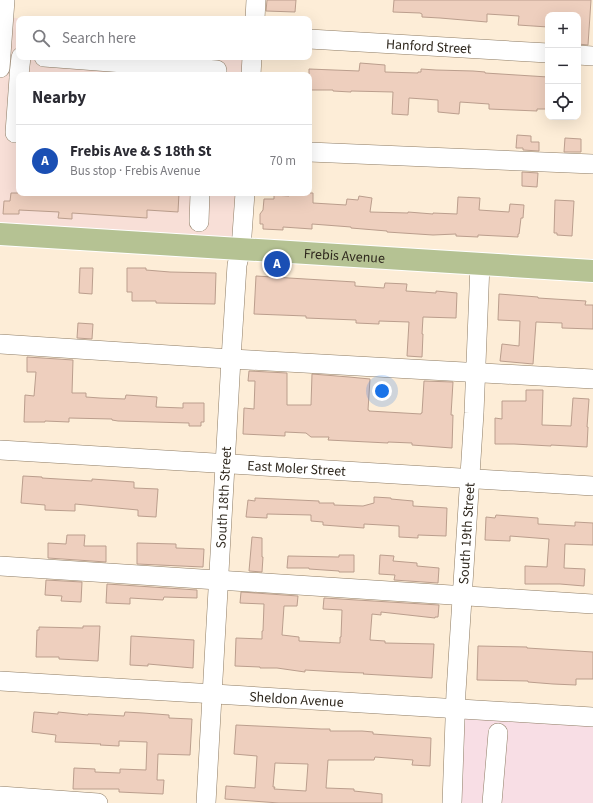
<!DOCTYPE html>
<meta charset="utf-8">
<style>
body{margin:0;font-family:"Source Sans 3",sans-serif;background:#f2f2f3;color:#2b2b33}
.controls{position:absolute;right:12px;top:12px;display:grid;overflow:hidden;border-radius:8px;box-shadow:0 4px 16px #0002}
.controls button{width:36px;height:36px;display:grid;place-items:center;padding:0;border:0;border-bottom:1px solid #e1e1e2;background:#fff;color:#2b2b33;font:20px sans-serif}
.you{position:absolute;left:382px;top:391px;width:14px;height:14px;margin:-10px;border:3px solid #fff;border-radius:50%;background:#1a73e8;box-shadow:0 0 0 6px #1a73e833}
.badge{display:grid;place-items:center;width:26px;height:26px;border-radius:50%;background:#7c3aed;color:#fff;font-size:13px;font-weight:700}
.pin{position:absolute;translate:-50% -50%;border:2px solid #fff;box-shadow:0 1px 4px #0006}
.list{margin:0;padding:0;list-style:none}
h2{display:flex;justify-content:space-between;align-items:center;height:52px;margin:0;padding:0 16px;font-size:17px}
h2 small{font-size:13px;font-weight:400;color:#7c7c81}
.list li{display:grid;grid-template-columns:26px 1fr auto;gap:12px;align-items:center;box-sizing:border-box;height:72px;padding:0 16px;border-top:1px solid #e1e1e2}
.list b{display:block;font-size:15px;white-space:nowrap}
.list p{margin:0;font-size:13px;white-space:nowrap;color:#7c7c81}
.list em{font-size:13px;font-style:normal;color:#7c7c81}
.icon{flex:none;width:22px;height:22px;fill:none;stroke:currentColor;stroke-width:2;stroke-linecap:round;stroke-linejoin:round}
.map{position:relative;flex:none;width:593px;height:803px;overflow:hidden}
.search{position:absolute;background:#fff;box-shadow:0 4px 16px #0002;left:16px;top:16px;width:296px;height:44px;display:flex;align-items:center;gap:10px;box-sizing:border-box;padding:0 14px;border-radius:8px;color:#7c7c81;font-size:15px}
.panel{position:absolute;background:#fff;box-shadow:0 4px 16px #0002;left:16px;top:72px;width:296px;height:124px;border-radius:8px}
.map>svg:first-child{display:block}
</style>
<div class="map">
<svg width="593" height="803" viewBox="0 0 593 803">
<rect width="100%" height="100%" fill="#fdedd7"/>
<!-- commercial -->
<polygon fill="#f8dfd7" points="3,17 30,19 19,19 19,57 255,57 254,75 19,75 19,193 246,193 242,250 0,234 0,61"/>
<!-- industrial -->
<polygon fill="#f8dee5" points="454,708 593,715 593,803 448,803"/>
<!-- building -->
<g fill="#eecfbe" stroke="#bb9e8d" fill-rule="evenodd">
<polygon points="267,0 296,0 295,12 266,11"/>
<polygon points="394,0 591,0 588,45 578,44 578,15 548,15 548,27 518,25 519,16 487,14 487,22 440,18 422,17 422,14 420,13 393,12"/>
<polygon points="360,63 385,65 385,72 418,73 418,72 421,72 421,69 436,70 473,71 485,72 485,73 548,77 548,109 537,109 537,111 489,109 489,104 460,102 459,114 438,112 438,100 409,98 408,115 392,114 393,92 351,91 351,92 333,91 333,90 309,90 309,69 359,71"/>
<polygon points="517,135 531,136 531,142 539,142 539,151 523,150 523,148 516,148"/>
<polygon points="565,138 581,139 581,152 564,152"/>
<polygon points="522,172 538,173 537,187 522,186"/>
<polygon points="11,193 179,193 178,212 147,210 147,218 72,213 72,219 58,218 59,212 19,210 19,214 3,214 4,201 10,201"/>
<polygon points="289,193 313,193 313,203 346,205 347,199 358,200 359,196 372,198 370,212 408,213 408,212 433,214 433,213 457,214 458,197 480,198 479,210 509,212 510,204 524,205 523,218 521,218 519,234 518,234 518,237 478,235 478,237 456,236 456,234 433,235 387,232 387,231 351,228 351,227 312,224 312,229 283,227 283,230 263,229 263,224 260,224 260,214 263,210 264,199 274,199 274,195 289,196"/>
<polygon points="555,200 574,201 572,236 557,235 557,233 554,233"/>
<polygon points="80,268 93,268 92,294 79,293"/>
<polygon points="127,268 146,268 146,270 170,272 216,273 215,304 156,303 156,301 132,301 132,292 127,292"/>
<polygon points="256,276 355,282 355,286 384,288 385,283 407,284 406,291 436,293 436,291 457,293 456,318 423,317 422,334 423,334 422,357 407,356 409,322 379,321 379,324 356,323 356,320 306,318 306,316 254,314"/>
<polygon points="499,294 538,297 538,298 586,301 585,305 593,305 593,329 562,328 562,323 536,322 533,364 500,361 502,344 519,346 520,321 498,320"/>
<polygon points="78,323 93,324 92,339 77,338"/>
<polygon points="27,357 73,360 72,393 86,393 86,397 100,398 125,399 126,395 157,397 156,407 183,408 183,403 204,403 204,422 201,422 201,426 189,426 189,423 118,421 112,420 112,419 69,418 69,422 45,421 45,422 24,422 25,395 34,396 36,372 27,372"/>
<polygon points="249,371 287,373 287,405 311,405 312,374 349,377 370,379 368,410 369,410 369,411 421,414 421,413 422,413 424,381 453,382 451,415 453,415 452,448 412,445 412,443 388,442 388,443 328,440 329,437 311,437 306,433 285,432 285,436 243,434 244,408 254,409 255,381 248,381"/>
<polygon points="526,390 543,390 542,425 571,426 573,398 589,399 587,427 588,427 587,447 551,445 551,446 514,444 495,444 495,418 502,419 502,401 526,401"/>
<polygon points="23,476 42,477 42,478 92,481 92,479 134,482 134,488 158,489 156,517 138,516 138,510 75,504 75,511 45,510 45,505 21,503"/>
<polygon points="374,497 391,498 391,499 413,501 413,506 447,508 446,536 418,535 418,538 399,537 399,526 364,524 364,528 323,525 323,522 311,521 311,515 267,514 267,518 246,517 248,500 255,501 255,498 319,501 319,503 334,503 334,505 363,506 374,503"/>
<polygon points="496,515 538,518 538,524 575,526 575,522 593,523 593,545 565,544 564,568 585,569 584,586 560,584 525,584 525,566 547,567 549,539 510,536 510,541 485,540 486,517 495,518"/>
<polygon points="67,535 85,535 84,546 106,546 106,562 48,558 48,543 66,544"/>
<polygon points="252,537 262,538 262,557 263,557 262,572 249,571"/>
<polygon points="137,543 176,544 176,548 204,549 203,567 137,564"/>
<polygon points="339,555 354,555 354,572 339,572 339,571 309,569 309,568 287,568 288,556 339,557"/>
<polygon points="380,555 394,556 393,561 417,563 417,566 439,568 438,583 394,580 395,575 379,574"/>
<polygon points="46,580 82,582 81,602 61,601 62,596 45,595"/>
<polygon points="107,584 197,590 197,598 164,597 163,600 130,598 130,604 106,603"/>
<polygon points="241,592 298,596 297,606 284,606 282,635 299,637 299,641 340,643 340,637 341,637 342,610 323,609 324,598 439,605 438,617 435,617 435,618 381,612 381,615 372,614 370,640 385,641 385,643 434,644 432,678 363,674 364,673 339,672 305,670 305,672 277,668 260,668 260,667 235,666 236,638 262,639 262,631 263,631 264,604 240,603"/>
<polygon points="83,626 100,626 98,661 59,659 59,657 36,657 37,630 39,630 39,627 83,628"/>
<polygon points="131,636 194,640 193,668 148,664 148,666 130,665"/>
<polygon points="478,646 527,647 527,648 593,652 593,679 576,679 576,685 553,684 528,682 528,681 477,680"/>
<polygon points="34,712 58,714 58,712 88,715 88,714 124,716 125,712 143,713 169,715 169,718 192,719 190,755 158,754 157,780 164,780 163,794 119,792 119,789 73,789 74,768 95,769 95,772 120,773 120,769 146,770 147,742 119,741 119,746 100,745 101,744 55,742 56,735 32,732"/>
<path d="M236 725 321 729H330V731H362L373 732V734L431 738 430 766 412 765 413 760 375 757 374 760H328L326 788 354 789V791L382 794V803H279L225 799 226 786 255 788 257 756 234 754ZM275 763 308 764 306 791 274 789 275 787H273Z"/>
</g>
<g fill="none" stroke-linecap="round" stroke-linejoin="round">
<defs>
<g id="minor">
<polyline points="255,19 256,0"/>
<path id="s1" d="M309 39 548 53"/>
<polyline points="578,55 593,56"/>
<polyline points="44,57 217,70 217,75"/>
<polyline points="0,68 5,0"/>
<polyline points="19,75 21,57"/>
<polyline points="251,75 252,57"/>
<polyline points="15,133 19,78"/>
<polyline points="309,152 593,164"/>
<polyline points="199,222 200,193"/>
<polyline points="0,344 231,359 593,379"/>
<path id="s2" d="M0 450 593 486"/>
<polyline points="0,566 593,604"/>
<path id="s3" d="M0 681 593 717"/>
<polyline points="0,796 98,803"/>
<path id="s4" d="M206 803 231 359 237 265 241 249 245 193"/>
<path id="s5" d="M452 803 456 692 474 413 480 264"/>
<polyline points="492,803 498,733"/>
</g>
<g id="major">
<path id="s6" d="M0 234 593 271"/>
</g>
</defs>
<!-- minor casing -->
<use href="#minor" stroke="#8e7c64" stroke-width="20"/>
<!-- major casing -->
<use href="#major" stroke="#fff" stroke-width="24"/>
<!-- minor -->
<use href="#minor" stroke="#fff" stroke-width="19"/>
<!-- major -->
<use href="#major" stroke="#b5c293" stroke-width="22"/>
</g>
<g text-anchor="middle" stroke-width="3" stroke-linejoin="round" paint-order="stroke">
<!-- street labels -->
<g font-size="14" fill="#2f281e" stroke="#fdfdfd">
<text dy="5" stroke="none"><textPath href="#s1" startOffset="120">Hanford Street</textPath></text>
<text dy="5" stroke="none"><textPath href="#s6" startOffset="345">Frebis Avenue</textPath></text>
<text dy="5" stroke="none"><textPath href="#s2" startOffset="297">East Moler Street</textPath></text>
<text dy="5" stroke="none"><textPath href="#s4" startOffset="306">South 18th Street</textPath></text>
<text dy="5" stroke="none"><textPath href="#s5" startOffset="270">South 19th Street</textPath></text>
<text dy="5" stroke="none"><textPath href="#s3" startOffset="297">Sheldon Avenue</textPath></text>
</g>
</g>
</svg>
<div class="controls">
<button>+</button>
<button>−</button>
<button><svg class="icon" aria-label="locate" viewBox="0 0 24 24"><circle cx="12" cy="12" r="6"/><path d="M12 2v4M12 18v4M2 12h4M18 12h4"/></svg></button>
</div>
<div class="you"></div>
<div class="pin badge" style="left:277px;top:264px;background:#1a4fb4">A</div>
<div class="search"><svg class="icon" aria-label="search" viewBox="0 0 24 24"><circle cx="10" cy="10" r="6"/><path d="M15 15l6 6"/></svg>Search here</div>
<section class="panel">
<h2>Nearby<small></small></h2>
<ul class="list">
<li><span class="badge" style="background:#1a4fb4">A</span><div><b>Frebis Ave &amp; S 18th St</b><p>Bus stop · Frebis Avenue</p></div><em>70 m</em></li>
</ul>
</section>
</div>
